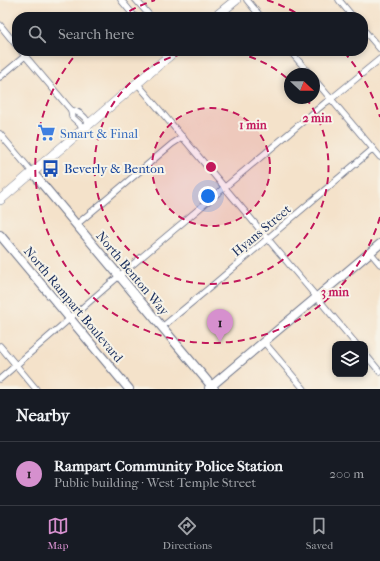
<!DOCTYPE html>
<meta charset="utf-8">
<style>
body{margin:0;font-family:"IM FELL French Canon",serif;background:#242831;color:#f1f3f6}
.controls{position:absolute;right:12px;bottom:12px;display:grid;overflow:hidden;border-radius:8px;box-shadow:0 2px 6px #0003}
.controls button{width:36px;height:36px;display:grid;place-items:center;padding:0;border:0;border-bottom:1px solid #363941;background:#171b24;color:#f1f3f6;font:20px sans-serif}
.compass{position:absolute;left:284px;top:68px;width:36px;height:36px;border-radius:50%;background:#171b24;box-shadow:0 2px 6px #0003;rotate:112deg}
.you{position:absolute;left:208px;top:196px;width:14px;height:14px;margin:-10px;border:3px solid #fff;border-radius:50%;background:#1a73e8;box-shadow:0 0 0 6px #1a73e833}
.badge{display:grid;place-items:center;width:26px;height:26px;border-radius:50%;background:#d690ce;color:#111;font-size:13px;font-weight:700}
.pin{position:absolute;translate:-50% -33px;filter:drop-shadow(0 1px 2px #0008)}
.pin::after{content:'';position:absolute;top:21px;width:14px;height:12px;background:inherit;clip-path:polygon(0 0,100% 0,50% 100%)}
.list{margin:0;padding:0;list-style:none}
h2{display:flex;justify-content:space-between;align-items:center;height:52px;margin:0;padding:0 16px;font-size:17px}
h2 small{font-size:13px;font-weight:400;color:#9ea1a6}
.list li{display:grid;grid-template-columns:26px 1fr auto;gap:12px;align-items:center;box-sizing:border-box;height:64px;padding:0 16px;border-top:1px solid #363941}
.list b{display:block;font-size:15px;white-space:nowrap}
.list p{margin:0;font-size:13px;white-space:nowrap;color:#9ea1a6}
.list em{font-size:13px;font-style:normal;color:#9ea1a6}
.icon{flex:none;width:22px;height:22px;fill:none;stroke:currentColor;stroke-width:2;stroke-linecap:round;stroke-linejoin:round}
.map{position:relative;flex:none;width:380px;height:389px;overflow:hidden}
.search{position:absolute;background:#171b24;box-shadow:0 2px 6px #0003;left:12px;right:12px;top:12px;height:44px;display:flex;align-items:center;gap:10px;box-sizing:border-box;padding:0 14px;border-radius:16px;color:#9ea1a6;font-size:15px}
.sheet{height:116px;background:#171b24}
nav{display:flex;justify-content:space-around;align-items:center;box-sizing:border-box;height:56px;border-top:1px solid #363941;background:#171b24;font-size:11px;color:#9ea1a6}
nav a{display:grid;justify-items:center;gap:2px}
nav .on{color:#d690ce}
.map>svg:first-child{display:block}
</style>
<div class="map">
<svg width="380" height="389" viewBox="0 0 380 389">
<rect width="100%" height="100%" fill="#f7f3e8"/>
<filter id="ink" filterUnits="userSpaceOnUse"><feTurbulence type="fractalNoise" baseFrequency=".025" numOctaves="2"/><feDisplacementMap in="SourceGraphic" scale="8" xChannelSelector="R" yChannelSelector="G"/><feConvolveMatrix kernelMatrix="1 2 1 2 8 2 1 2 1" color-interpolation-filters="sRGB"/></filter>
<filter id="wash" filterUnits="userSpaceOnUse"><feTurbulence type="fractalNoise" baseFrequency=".012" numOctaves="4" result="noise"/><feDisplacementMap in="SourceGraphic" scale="16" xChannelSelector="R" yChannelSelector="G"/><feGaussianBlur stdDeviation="0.9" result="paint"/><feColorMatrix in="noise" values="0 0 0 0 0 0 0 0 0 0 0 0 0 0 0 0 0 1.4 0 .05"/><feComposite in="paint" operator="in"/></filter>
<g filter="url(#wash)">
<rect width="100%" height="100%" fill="#f4e2ca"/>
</g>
<g filter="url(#ink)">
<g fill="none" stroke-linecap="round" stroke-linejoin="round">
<defs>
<g id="street">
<polyline points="121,0 135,17"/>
<polyline points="136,0 151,17"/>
<polyline points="247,0 261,17"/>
<polyline points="339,0 353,17"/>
<polyline points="0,25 17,46"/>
<polyline points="363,29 380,49"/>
<path d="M21 51 71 110C80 112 84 116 89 123"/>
<polyline points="290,51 310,74"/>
<polyline points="0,77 25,56"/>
<polyline points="314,79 380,157"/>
<polyline points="137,83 356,344"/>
<polyline points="71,110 72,117 84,128"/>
<polyline points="0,134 33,173"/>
<polyline points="76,225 172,144 183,137"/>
<polyline points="370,252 380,264"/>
<polyline points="162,327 213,285 373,149"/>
<polyline points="264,342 304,389"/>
<polyline points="0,346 36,389"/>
<polyline points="365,354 380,372"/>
<polyline points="0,379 119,276 325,103 331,99 380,59"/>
</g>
<g id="secondary">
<polyline points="33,173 214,389"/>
<polyline points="0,235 129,389"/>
<polyline points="209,388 380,244"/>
</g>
<g id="primary">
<polyline points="215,17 236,0"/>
<polyline points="0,200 175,51"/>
</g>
</defs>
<!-- street casing -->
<use href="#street" stroke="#676e84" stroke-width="7"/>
<!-- secondary casing -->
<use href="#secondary" stroke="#676e84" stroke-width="10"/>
<!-- primary casing -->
<use href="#primary" stroke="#676e84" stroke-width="10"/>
<!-- street -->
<use href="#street" stroke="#fff" stroke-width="5.5"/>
<!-- secondary -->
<use href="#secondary" stroke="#fff" stroke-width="8"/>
<!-- primary -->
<use href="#primary" stroke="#fff" stroke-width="9"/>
</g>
</g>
<!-- distance rings -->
<circle cx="211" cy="167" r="59" fill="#c2185b" fill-opacity=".12"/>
<g fill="none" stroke="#c2185b" stroke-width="2" stroke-dasharray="7 5">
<circle cx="211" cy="167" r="59"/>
<path d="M226 51A117 117 0 0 1 289 80M306 98A117 117 0 1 1 196 51"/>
<path d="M380 217A176 176 0 1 1 78 52M119 17A176 176 0 0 1 155 0M267 0A176 176 0 0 1 303 17M344 52A176 176 0 0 1 380 117"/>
</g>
<!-- icons -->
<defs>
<symbol id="supermarket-bare" viewBox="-9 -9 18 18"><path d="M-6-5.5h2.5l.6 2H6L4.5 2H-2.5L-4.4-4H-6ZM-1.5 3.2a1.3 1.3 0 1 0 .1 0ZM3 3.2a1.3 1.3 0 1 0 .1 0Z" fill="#3f7fe0" stroke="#f7f3e8" stroke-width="2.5" paint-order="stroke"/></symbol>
<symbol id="bus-bare" viewBox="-9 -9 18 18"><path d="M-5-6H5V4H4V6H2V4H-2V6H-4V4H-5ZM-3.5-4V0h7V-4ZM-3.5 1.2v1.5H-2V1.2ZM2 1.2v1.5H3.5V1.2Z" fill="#1a4fb4" stroke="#f7f3e8" stroke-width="2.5" paint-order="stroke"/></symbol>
</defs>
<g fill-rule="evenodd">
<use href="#supermarket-bare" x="34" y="120" width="25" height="25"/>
<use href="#bus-bare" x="38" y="156" width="25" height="25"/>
</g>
<g text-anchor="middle" stroke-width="4" stroke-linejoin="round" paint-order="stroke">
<!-- shop labels -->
<g font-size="13" fill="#366cbe" stroke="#f7f3e8" text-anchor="start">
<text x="60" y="138">Smart &amp; Final</text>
</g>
<!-- transit labels -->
<g font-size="13" fill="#164399" stroke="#f7f3e8" text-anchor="start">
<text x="64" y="173">Beverly &amp; Benton</text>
</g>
<!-- street labels -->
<g font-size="13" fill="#1b2f5e" stroke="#f7f3e8">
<text transform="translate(261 230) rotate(-40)" y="5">Hyans Street</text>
<text transform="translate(133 273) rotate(50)" y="5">North Benton Way</text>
<text transform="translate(74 304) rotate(50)" y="5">North Rampart Boulevard</text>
</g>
</g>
<circle cx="211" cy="167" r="6" fill="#c2185b" stroke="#f7f3e8" stroke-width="2"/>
<g font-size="12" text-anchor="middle" font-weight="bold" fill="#c2185b" stroke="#f7f3e8" stroke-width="4" stroke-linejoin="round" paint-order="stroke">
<text x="317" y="122">2 min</text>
<text x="253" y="129">1 min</text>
<text x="335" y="296">3 min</text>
</g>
</svg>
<div class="controls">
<button><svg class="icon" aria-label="layers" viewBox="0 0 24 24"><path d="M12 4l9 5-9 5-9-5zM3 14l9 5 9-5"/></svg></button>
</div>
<svg class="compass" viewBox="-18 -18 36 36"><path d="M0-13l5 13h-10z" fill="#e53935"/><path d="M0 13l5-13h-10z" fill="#9ea1a6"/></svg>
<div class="you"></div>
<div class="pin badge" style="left:220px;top:342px">1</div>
<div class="search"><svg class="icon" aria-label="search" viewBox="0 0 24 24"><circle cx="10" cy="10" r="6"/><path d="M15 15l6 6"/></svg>Search here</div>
</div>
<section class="sheet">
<h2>Nearby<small></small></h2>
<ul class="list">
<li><span class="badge">1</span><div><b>Rampart Community Police Station</b><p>Public building · West Temple Street</p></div><em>200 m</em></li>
</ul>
</section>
<nav>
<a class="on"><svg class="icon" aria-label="map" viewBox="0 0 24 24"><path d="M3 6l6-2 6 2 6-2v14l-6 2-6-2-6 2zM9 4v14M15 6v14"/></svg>Map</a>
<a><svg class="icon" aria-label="directions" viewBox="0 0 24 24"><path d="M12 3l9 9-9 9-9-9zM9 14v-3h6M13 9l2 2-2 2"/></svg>Directions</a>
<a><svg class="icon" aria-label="saved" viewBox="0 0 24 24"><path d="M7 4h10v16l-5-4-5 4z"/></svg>Saved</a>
</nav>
